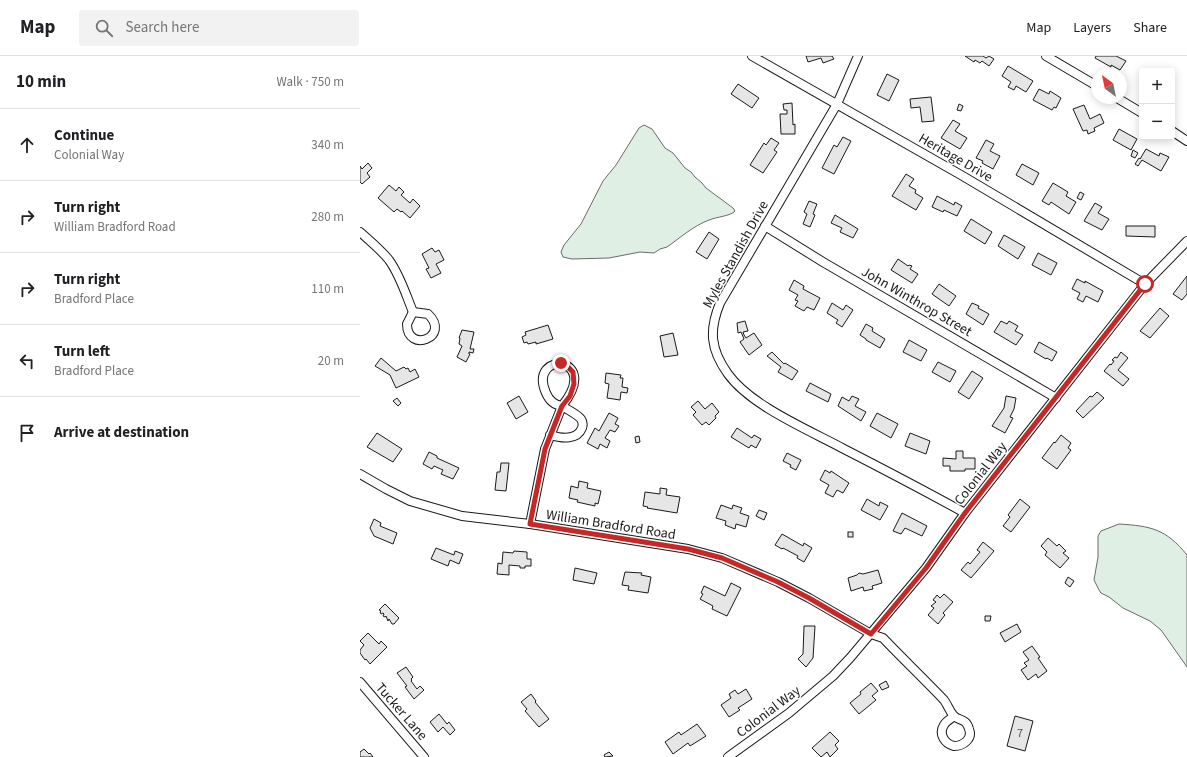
<!DOCTYPE html>
<meta charset="utf-8">
<style>
body{margin:0;font-family:"Source Sans 3",sans-serif;background:#f2f2f2;color:#202124}
.controls{position:absolute;right:12px;top:12px;display:grid;overflow:hidden;border-radius:4px;box-shadow:0 2px 10px #0003}
.controls button{width:36px;height:36px;display:grid;place-items:center;padding:0;border:0;border-bottom:1px solid #e0e0e0;background:#fff;color:#202124;font:20px sans-serif}
.compass{position:absolute;left:731px;top:12px;width:36px;height:36px;border-radius:50%;background:#fff;box-shadow:0 2px 10px #0003;rotate:327deg}
.stop{position:absolute;width:12px;height:12px;margin:-9px;border:3px solid #c62828;border-radius:50%;background:#fff}
.stop.end{background:#c62828;border-color:#fff;box-shadow:0 1px 4px #0008}
.list{margin:0;padding:0;list-style:none}
h2{display:flex;justify-content:space-between;align-items:center;height:52px;margin:0;padding:0 16px;font-size:17px}
h2 small{font-size:13px;font-weight:400;color:#757577}
.list li{display:grid;grid-template-columns:26px 1fr auto;gap:12px;align-items:center;box-sizing:border-box;height:72px;padding:0 16px;border-top:1px solid #e0e0e0}
.list b{display:block;font-size:15px;white-space:nowrap}
.list p{margin:0;font-size:13px;white-space:nowrap;color:#757577}
.list em{font-size:13px;font-style:normal;color:#757577}
.icon{flex:none;width:22px;height:22px;fill:none;stroke:currentColor;stroke-width:2;stroke-linecap:round;stroke-linejoin:round}
.map{position:relative;flex:none;width:827px;height:701px;overflow:hidden}
header{display:flex;align-items:center;gap:24px;box-sizing:border-box;height:56px;padding:0 20px;background:#fff;border-bottom:1px solid #e0e0e0}
header strong{font-size:19px}
nav{display:flex;gap:22px;margin-inline-start:auto;font-size:14px}
.search{width:280px;height:36px;background:#f2f2f2;display:flex;align-items:center;gap:10px;box-sizing:border-box;padding:0 14px;border-radius:4px;color:#757577;font-size:15px}
main{display:flex}
aside{flex:1;background:#fff}
.map>svg:first-child{display:block}
</style>
<header>
<strong>Map</strong>
<div class="search"><svg class="icon" aria-label="search" viewBox="0 0 24 24"><circle cx="10" cy="10" r="6"/><path d="M15 15l6 6"/></svg>Search here</div>
<nav><a>Map</a><a>Layers</a><a>Share</a></nav>
</header>
<main>
<aside>
<h2>10 min<small>Walk · 750 m</small></h2>
<ul class="list">
<li><svg class="icon" aria-label="ahead" viewBox="0 0 24 24"><path d="M12 20V5M6 11l6-6 6 6"/></svg><div><b>Continue</b><p>Colonial Way</p></div><em>340 m</em></li>
<li><svg class="icon" aria-label="right" viewBox="0 0 24 24"><path d="M7 20v-9h11M14 6l5 5-5 5"/></svg><div><b>Turn right</b><p>William Bradford Road</p></div><em>280 m</em></li>
<li><svg class="icon" aria-label="right" viewBox="0 0 24 24"><path d="M7 20v-9h11M14 6l5 5-5 5"/></svg><div><b>Turn right</b><p>Bradford Place</p></div><em>110 m</em></li>
<li><svg class="icon" aria-label="left" viewBox="0 0 24 24"><path d="M17 20v-9H6M10 6l-5 5 5 5"/></svg><div><b>Turn left</b><p>Bradford Place</p></div><em>20 m</em></li>
<li><svg class="icon" aria-label="arrive" viewBox="0 0 24 24"><path d="M6 21V4h12l-3 4 3 4H6"/></svg><div><b>Arrive at destination</b></div></li>
</ul>
</aside>
<div class="map">
<svg width="827" height="701" viewBox="0 0 827 701">
<rect width="100%" height="100%" fill="#fff"/>
<!-- green -->
<g fill="#e0efe3" stroke="#6a6a6a">
<path d="M284 69 292 73 305 92 313 97 325 112 331 116 335 121 342 127 346 132 373 152 375 155C371 160 356 161 349 164 333 170 320 182 307 191L300 193 294 197 280 196 249 202 212 203 203 201 201 196 204 189 221 168 243 125 256 109 279 72Z"/>
<path d="M759 468C791 470 806 473 827 499V611L801 574 790 565 763 552 749 541 741 537 739 534 734 524 738 501V480L741 475Z"/>
</g>
<!-- building -->
<g fill="#e6e6e6" stroke="#1a1a1a">
<polygon points="446,0 472,0 474,3 463,7 461,2 448,6"/>
<polygon points="605,0 623,0 626,2 629,0 634,3 629,10 622,5 620,7 615,4 614,6"/>
<polygon points="736,0 756,0 766,5 760,14 751,9 751,11 735,2"/>
<polygon points="648,10 673,25 666,36 656,30 654,34 648,31 651,26 642,20"/>
<polygon points="527,18 539,24 529,45 517,39"/>
<polygon points="378,28 399,42 392,52 371,38"/>
<polygon points="679,33 689,38 690,35 701,42 696,52 694,51 692,54 673,44"/>
<polygon points="571,41 574,65 562,66 560,51 551,52 550,43"/>
<polygon points="432,47 433,69 435,68 435,78 421,78 420,58 427,58 427,54 424,54 423,48"/>
<polygon points="599,48 603,50 601,55 597,54"/>
<polygon points="724,49 730,63 740,58 744,67 734,72 735,75 728,78 727,74 723,75 713,53"/>
<polygon points="593,64 600,68 595,75 607,82 600,93 581,82"/>
<polygon points="759,73 777,83 771,94 753,84"/>
<polygon points="483,81 491,85 474,118 462,112 474,89 477,91"/>
<polygon points="411,82 419,87 414,94 417,96 403,117 390,109 404,87 406,89"/>
<polygon points="626,84 634,88 630,95 640,100 633,113 622,107 623,105 616,102"/>
<polygon points="786,93 799,100 800,97 809,101 801,115 782,104 778,110 775,108 779,102 780,103"/>
<polygon points="773,94 778,97 775,102 771,100"/>
<polygon points="8,107 12,112 7,117 10,121 2,128 0,126 0,110 2,113"/>
<polygon points="662,108 679,117 673,129 656,119"/>
<polygon points="546,118 554,123 549,130 556,134 555,137 563,142 556,154 532,140"/>
<polygon points="693,127 708,136 706,140 716,146 709,158 691,146 689,149 682,145"/>
<polygon points="29,129 36,135 39,131 44,136 41,139 50,147 53,143 60,150 50,162 42,155 41,156 37,153 34,156 18,142"/>
<polygon points="720,136 724,138 721,144 717,142"/>
<polygon points="577,140 594,149 595,146 602,150 597,160 584,154 583,156 572,151"/>
<polygon points="449,145 457,148 453,158 455,159 450,171 443,168 447,158 444,156"/>
<polygon points="735,147 742,151 738,157 749,163 742,174 724,165"/>
<polygon points="475,159 498,173 493,182 480,176 482,172 471,167"/>
<polygon points="611,163 632,176 625,188 604,175"/>
<polygon points="766,170 795,170 795,181 766,180"/>
<polygon points="349,176 359,183 347,203 336,196"/>
<polygon points="644,179 665,191 658,203 638,190"/>
<polygon points="72,192 75,196 79,194 84,204 76,208 81,217 71,222 66,213 69,212 62,198"/>
<polygon points="678,197 697,207 691,219 672,209"/>
<polygon points="538,203 548,210 549,209 552,210 550,213 558,218 552,227 531,214"/>
<polygon points="827,220 827,238 822,244 813,238"/>
<polygon points="717,223 725,227 725,225 743,235 738,246 726,240 723,246 717,243 720,237 712,233"/>
<polygon points="434,224 444,230 443,233 460,242 454,254 447,251 444,255 435,250 438,245 435,244 438,239 429,234"/>
<polygon points="579,228 596,240 589,250 572,238"/>
<polygon points="472,247 483,254 486,249 493,254 482,271 476,267 478,264 467,257"/>
<polygon points="612,247 619,250 618,252 629,258 623,269 606,258"/>
<polygon points="800,252 809,260 790,282 780,275"/>
<polygon points="385,265 388,275 383,276 384,279 386,282 394,277 402,289 389,299 380,286 384,283 381,276 378,277 377,267"/>
<polygon points="641,265 647,268 649,265 658,270 655,275 663,279 656,289 634,276"/>
<polygon points="506,268 513,272 512,275 525,283 520,292 506,284 506,283 500,279"/>
<polygon points="188,269 193,283 176,288 176,286 168,288 167,286 164,287 162,281 166,279 165,276"/>
<polygon points="102,274 114,276 110,293 114,293 113,297 109,296 109,298 110,298 106,306 97,301 102,290 99,288 100,282 99,282"/>
<polygon points="313,277 318,299 304,301 300,280"/>
<polygon points="549,284 567,294 561,305 543,296"/>
<polygon points="679,286 697,296 692,305 687,302 686,303 674,296"/>
<polygon points="412,296 424,308 425,307 438,315 432,324 418,316 421,311 407,300"/>
<polygon points="761,296 768,302 758,314 769,323 763,330 744,315 750,308 751,309 754,305 752,304 755,301 757,302"/>
<polygon points="21,302 36,315 44,311 46,313 48,312 50,316 55,313 59,321 36,332 30,319 15,310"/>
<polygon points="578,306 596,315 590,326 572,316"/>
<polygon points="612,315 623,322 609,343 598,336"/>
<polygon points="246,317 261,319 260,322 263,322 262,331 268,332 267,337 261,336 260,344 247,342 249,328 245,327"/>
<polygon points="450,327 471,338 468,346 446,335"/>
<polygon points="737,336 744,342 723,362 716,355 730,340 732,341"/>
<polygon points="159,340 168,356 156,363 147,347"/>
<polygon points="492,340 499,343 495,350 506,356 501,365 478,350 482,341 489,345"/>
<polygon points="646,340 656,342 654,353 650,361 653,362 645,377 632,370 644,352"/>
<polygon points="37,342 41,347 38,350 33,345"/>
<polygon points="338,345 345,353 352,347 359,356 355,360 356,362 349,369 346,366 342,369 333,359 336,356 331,351"/>
<polygon points="249,357 258,362 255,368 259,370 255,376 250,374 245,382 250,385 247,392 240,388 238,393 227,387 235,372 239,375"/>
<polygon points="517,357 538,368 531,382 510,370"/>
<polygon points="377,372 392,382 394,379 401,383 396,392 391,389 389,392 371,381"/>
<polygon points="17,377 42,393 33,406 7,391"/>
<polygon points="550,377 570,385 566,398 545,390"/>
<polygon points="701,379 711,387 708,392 711,394 697,413 682,402 694,386 695,387"/>
<polygon points="279,380 280,386 276,387 275,381"/>
<polygon points="596,395 603,395 603,402 615,402 615,413 605,413 605,415 590,415 590,410 583,410 583,402 596,403"/>
<polygon points="69,396 77,400 77,402 99,412 93,423 81,418 83,414 74,410 72,413 63,408"/>
<polygon points="427,397 441,404 436,414 430,411 431,409 423,405"/>
<polygon points="141,407 149,407 146,435 135,434 137,416 140,416"/>
<polygon points="465,414 470,417 471,415 489,427 483,437 477,434 473,441 465,437 469,429 460,424"/>
<polygon points="219,425 228,427 227,432 241,435 238,448 235,447 235,450 217,446 218,444 209,442 211,430 218,432"/>
<polygon points="300,432 307,433 306,439 320,441 317,457 287,452 288,451 283,450 285,436 300,438"/>
<polygon points="507,443 519,450 520,446 528,450 520,464 501,454"/>
<polygon points="660,443 670,451 651,476 643,470 650,461 648,459"/>
<polygon points="361,449 372,453 373,449 382,452 380,457 389,460 386,471 376,468 375,473 365,469 366,465 356,462"/>
<polygon points="399,454 407,457 404,464 396,460"/>
<polygon points="542,457 567,470 562,480 545,472 541,478 533,475"/>
<polygon points="14,463 21,467 20,470 37,477 33,488 14,480 10,472"/>
<rect x="488" y="476" width="5" height="5"/>
<polygon points="422,478 443,490 444,487 452,492 444,506 437,502 438,500 423,492 422,493 415,489"/>
<polygon points="688,482 697,490 699,488 706,495 703,497 709,502 700,512 685,499 687,496 681,490"/>
<polygon points="623,486 634,495 611,522 601,514 608,506 610,508 620,496 617,494"/>
<polygon points="76,492 94,499 95,495 103,498 99,508 90,504 88,510 71,503"/>
<polygon points="154,495 167,496 167,503 171,503 171,510 165,510 165,512 160,512 160,510 149,509 149,519 137,518 138,507 142,508 143,496 153,497"/>
<polygon points="215,512 237,517 234,528 213,524"/>
<polygon points="518,514 522,527 512,530 513,533 504,535 503,531 491,535 488,522 497,519 499,517 503,518"/>
<polygon points="265,516 282,517 281,519 291,521 288,537 268,534 269,530 262,529"/>
<polygon points="708,521 714,525 710,531 705,527"/>
<polygon points="371,527 381,532 367,560 352,553 353,550 340,543 343,538 341,537 344,530 365,540"/>
<polygon points="584,538 593,546 583,557 585,559 578,568 568,559 574,552 571,550 576,546 573,544 577,539 580,542"/>
<polygon points="25,548 39,562 34,568 32,568 29,563 28,565 26,560 25,561 23,560 24,558 23,557 21,558 20,556 21,555 19,554"/>
<polygon points="625,560 631,560 630,565 625,565"/>
<polygon points="657,568 661,576 645,586 640,577"/>
<polygon points="444,570 455,570 453,602 446,611 438,603 443,598"/>
<polygon points="8,577 19,588 21,585 27,591 10,608 6,603 5,604 0,597 0,594 4,589 0,585"/>
<polygon points="672,590 680,601 678,602 687,615 678,622 676,618 668,624 661,614 667,610 664,607 669,604 663,596"/>
<polygon points="46,611 53,621 51,623 52,624 51,625 57,633 60,630 64,634 54,643 45,631 47,630 37,617"/>
<polygon points="526,625 529,631 522,634 519,629"/>
<polygon points="511,627 518,635 512,640 516,644 499,658 490,647 501,638 500,636"/>
<polygon points="386,633 392,643 378,652 380,654 369,661 361,649 371,642 369,638 375,634 378,638"/>
<polygon points="171,638 176,645 175,646 189,663 179,671 165,655 167,653 161,646"/>
<polygon points="79,658 87,668 89,666 95,674 90,679 83,671 78,676 70,666"/>
<polygon points="655,660 673,665 665,695 647,690"/>
<polygon points="337,668 346,680 330,690 328,687 313,698 305,686 319,676 321,679"/>
<polygon points="470,676 479,685 475,689 478,693 470,701 467,696 461,701 452,692"/>
<polygon points="4,693 9,698 10,697 13,701 0,701 0,696"/>
<polygon points="249,696 253,700 245,701 244,699"/>
</g>
<g fill="none" stroke-linecap="round" stroke-linejoin="round">
<defs>
<g id="minor">
<polyline points="392,0 601,119 785,228"/>
<path d="M498 0 477 48 360 247C349 274 350 293 368 318 391 350 449 374 484 393 525 414 565 435 605 457"/>
<polyline points="686,0 737,30"/>
<polyline points="757,42 782,57"/>
<polyline points="812,75 827,85"/>
<polyline points="405,170 463,206 696,342"/>
<path d="M0 176C10 185 21 194 29 204 40 219 46 239 53 256"/>
<path d="M53 256 68 258C92 281 47 298 47 268Z"/>
<path d="M0 418 26 433 50 445 102 460 170 468 328 493 362 502 418 526 449 542 511 578 523 582C543 603 564 623 584 644 588 649 589 655 594 660 599 665 606 662 609 673 613 683 603 690 594 690 585 688 578 678 584 669 586 665 591 663 594 660"/>
<path d="M170 468 185 393 202 350C194 349 189 344 186 337 167 294 243 299 202 350 208 354 217 358 221 363 223 366 223 369 222 372 217 385 200 382 190 379"/>
<polyline points="0,626 64,701"/>
<polyline points="368,701 429,657 473,620 490,602 566,512 605,457 785,228 827,185"/>
</g>
</defs>
<!-- minor casing -->
<use href="#minor" stroke="#1a1a1a" stroke-width="10"/>
<!-- minor -->
<use href="#minor" stroke="#fff" stroke-width="8"/>
</g>
<g fill="none" stroke-linecap="round" stroke-linejoin="round">
<!-- route -->
<polyline stroke="#c62828" stroke-width="5" points="201,307 206,309 213,316 214,328 210,340 202,350 185,393 170,468 328,493 362,502 418,526 449,542 511,578 566,512 605,457 785,228"/>
</g>
<g text-anchor="middle" stroke-width="3" stroke-linejoin="round" paint-order="stroke">
<!-- number labels -->
<g font-size="12" fill="#4d4d4d">
<text x="660" y="681">7</text>
</g>
<!-- street labels -->
<g font-size="14" fill="#1a1a1a" stroke="#fff">
<text transform="translate(596 101) rotate(30)" y="5">Heritage Drive</text>
<text transform="translate(375 198) rotate(-61)" y="5">Myles Standish Drive</text>
<text transform="translate(557 245) rotate(30)" y="5">John Winthrop Street</text>
<text transform="translate(620 417) rotate(-52)" y="5">Colonial Way</text>
<text transform="translate(251 468) rotate(9)" y="5">William Bradford Road</text>
<text transform="translate(42 655) rotate(49)" y="5">Tucker Lane</text>
<text transform="translate(408 655) rotate(-37)" y="5">Colonial Way</text>
</g>
</g>
</svg>
<div class="controls">
<button>+</button>
<button>−</button>
</div>
<svg class="compass" viewBox="-18 -18 36 36"><path d="M0-13l5 13h-10z" fill="#e53935"/><path d="M0 13l5-13h-10z" fill="#757577"/></svg>
<div class="stop" style="left:785px;top:228px"></div>
<div class="stop end" style="left:201px;top:307px"></div>
</div>
</main>
